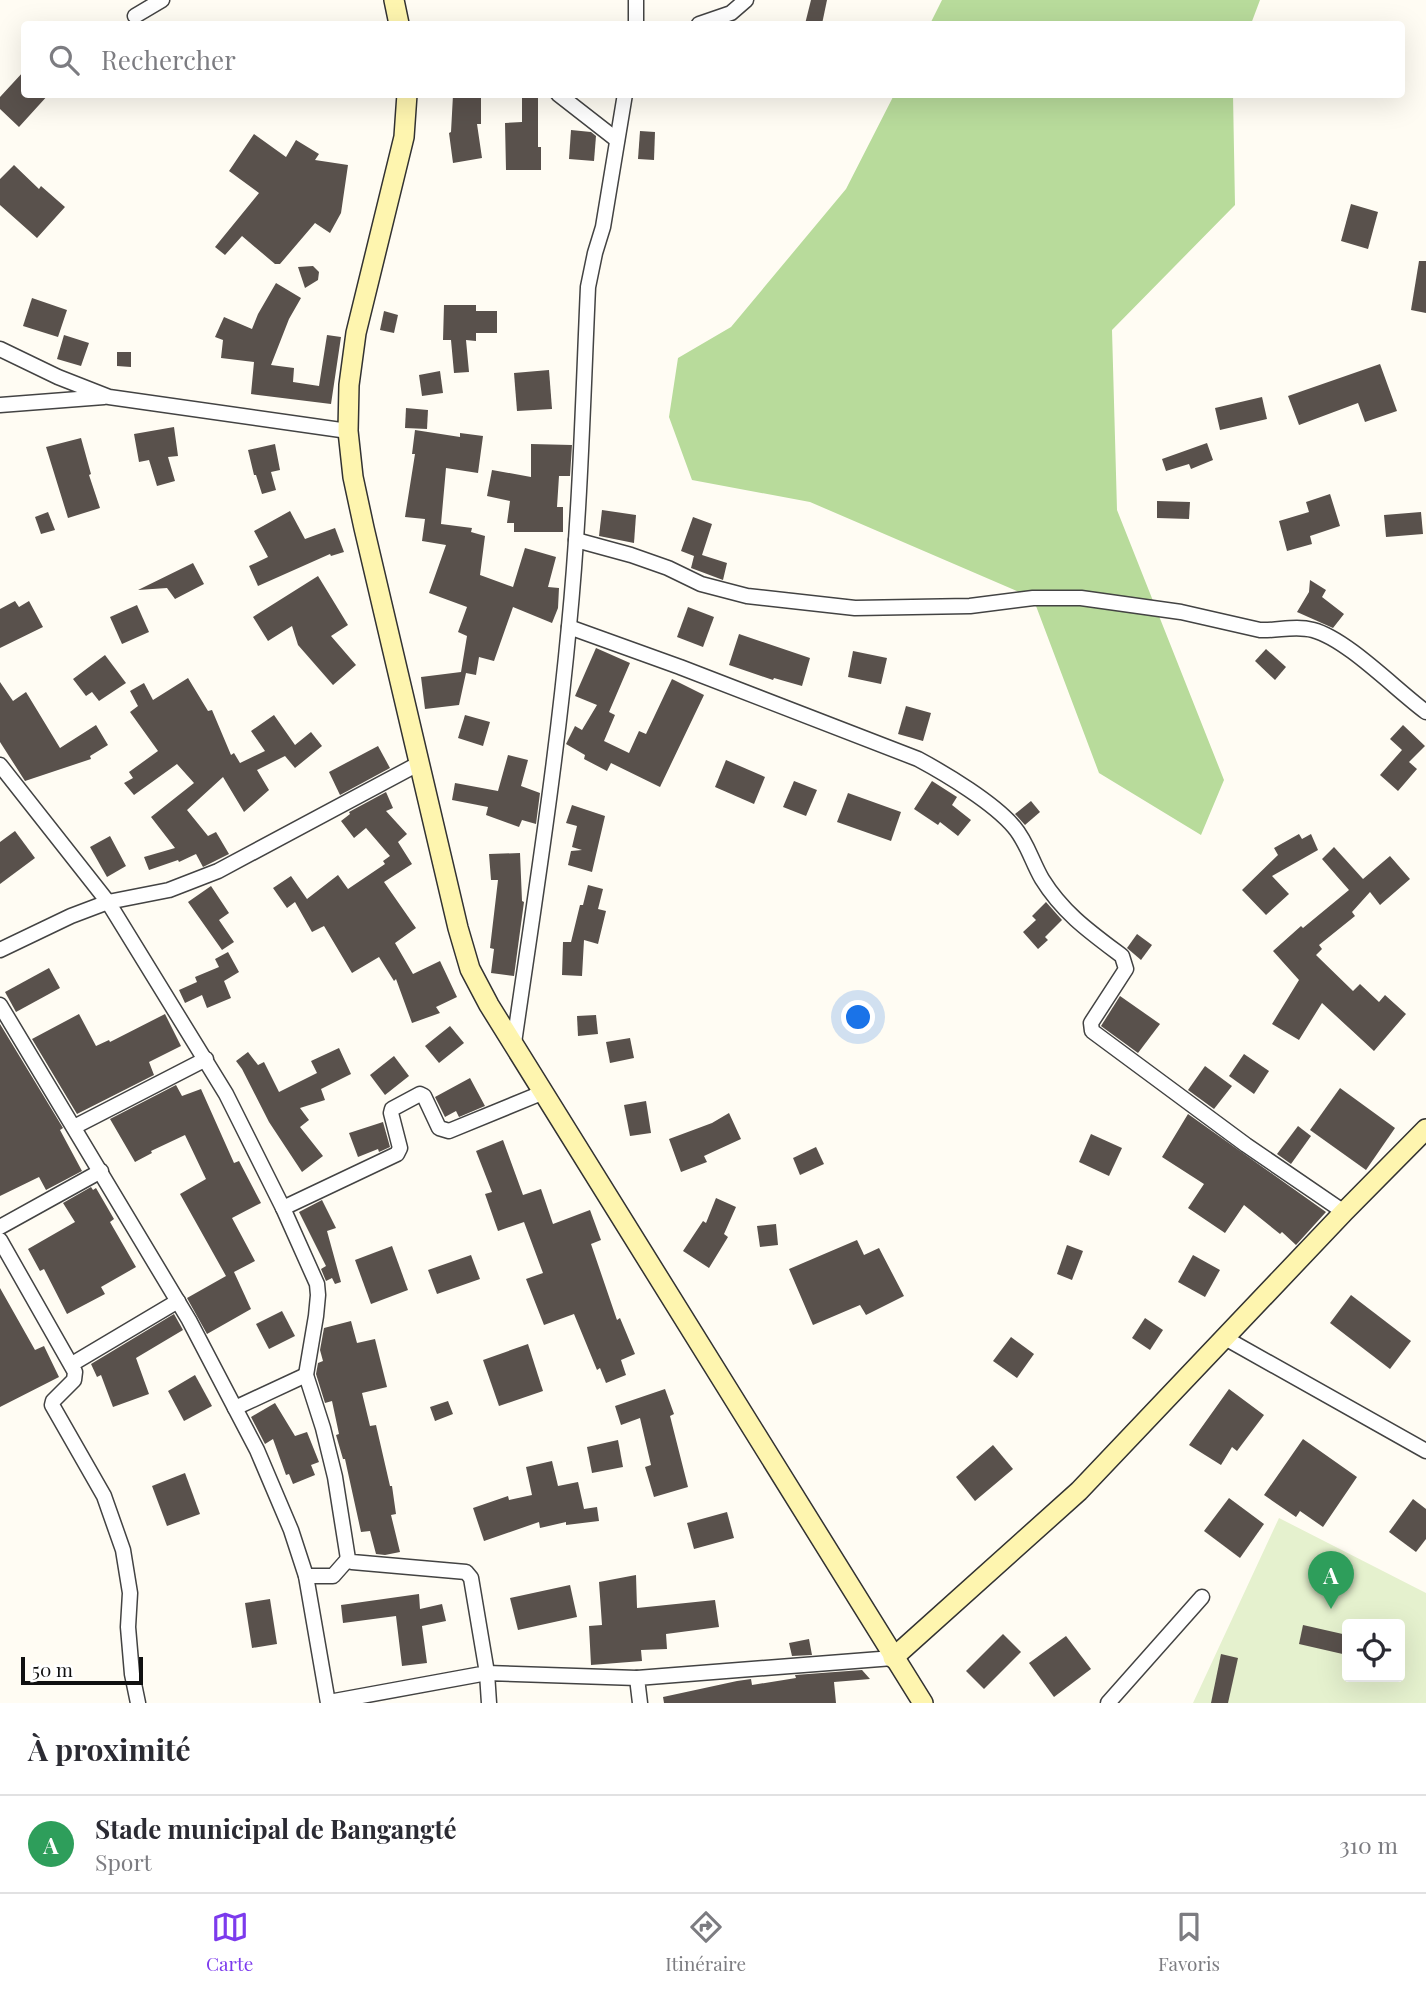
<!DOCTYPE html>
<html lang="fr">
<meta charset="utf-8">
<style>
body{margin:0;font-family:"Playfair Display",serif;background:#f7f7f7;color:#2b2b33}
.controls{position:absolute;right:21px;bottom:21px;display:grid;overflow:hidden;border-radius:7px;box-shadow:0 7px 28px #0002}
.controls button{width:63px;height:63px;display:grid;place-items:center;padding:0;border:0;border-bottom:2px solid #e1e1e2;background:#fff;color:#2b2b33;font:35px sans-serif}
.scale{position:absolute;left:21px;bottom:18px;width:122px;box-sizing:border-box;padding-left:7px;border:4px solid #101010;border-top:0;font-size:19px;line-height:24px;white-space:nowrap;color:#101010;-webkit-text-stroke:5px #fff;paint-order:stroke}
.you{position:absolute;left:859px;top:1018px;width:24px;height:24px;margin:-18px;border:5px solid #fff;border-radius:50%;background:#1a73e8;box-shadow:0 0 0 10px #1a73e833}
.badge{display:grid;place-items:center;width:46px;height:46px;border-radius:50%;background:#7c3aed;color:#fff;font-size:23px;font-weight:700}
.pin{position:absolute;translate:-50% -58px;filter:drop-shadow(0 2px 4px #0008)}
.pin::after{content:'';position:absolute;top:37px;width:24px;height:21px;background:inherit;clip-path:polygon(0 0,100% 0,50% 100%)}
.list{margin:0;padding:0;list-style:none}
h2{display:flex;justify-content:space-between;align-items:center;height:91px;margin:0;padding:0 28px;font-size:30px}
h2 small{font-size:23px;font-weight:400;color:#7c7c81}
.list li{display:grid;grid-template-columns:46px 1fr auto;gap:21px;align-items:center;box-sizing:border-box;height:98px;padding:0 28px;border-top:2px solid #e1e1e2}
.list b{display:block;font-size:26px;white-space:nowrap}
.list p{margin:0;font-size:23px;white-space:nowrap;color:#7c7c81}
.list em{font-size:23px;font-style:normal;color:#7c7c81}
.icon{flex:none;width:38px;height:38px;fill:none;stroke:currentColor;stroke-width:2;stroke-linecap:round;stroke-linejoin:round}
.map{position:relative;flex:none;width:1426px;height:1703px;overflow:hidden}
.search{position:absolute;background:#fff;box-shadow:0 7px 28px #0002;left:21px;right:21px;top:21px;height:77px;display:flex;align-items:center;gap:18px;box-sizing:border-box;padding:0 24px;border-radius:7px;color:#7c7c81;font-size:26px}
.sheet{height:189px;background:#fff}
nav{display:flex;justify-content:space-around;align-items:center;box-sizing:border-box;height:98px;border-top:2px solid #e1e1e2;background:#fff;font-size:19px;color:#7c7c81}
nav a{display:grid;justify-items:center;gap:4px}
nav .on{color:#7c3aed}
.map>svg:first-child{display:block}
</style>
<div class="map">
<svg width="1426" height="1703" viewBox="0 0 1426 1703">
<rect width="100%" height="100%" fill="#fffcf3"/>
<!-- forest -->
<g fill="#b8db9b">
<polygon points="942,0 1260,0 1251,24 930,24"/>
<polygon points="894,95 1233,95 1235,205 1112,330 1117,510 1224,780 1201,835 1099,773 1033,598 810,502 692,480 669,417 678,358 731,327 846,189"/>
</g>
<!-- pitch -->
<path fill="#e5f1ce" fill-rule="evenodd" d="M1279 1518 1426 1593V1703H1193ZM1347 1624H1400V1677H1347Z"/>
<!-- building -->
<g fill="#59514c">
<polygon points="811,0 827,0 822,24 805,24"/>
<polygon points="24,71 24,94 49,94 19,127 0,109 0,97"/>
<polygon points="522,94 538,94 538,147 541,147 541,170 506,170 505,123 522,122"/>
<polygon points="453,95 481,95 481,124 477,124 482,158 453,163 449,133 451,132"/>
<polygon points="571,130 591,132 596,136 594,161 569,159"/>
<polygon points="640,131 655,132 654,160 638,159"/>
<polygon points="254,134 286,157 296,140 319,154 315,160 348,165 341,213 330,233 315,223 280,264 275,264 242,236 225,255 215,247 259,193 229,171"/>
<polygon points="14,165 39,189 41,186 65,207 37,238 0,205 0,179"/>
<polygon points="1351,204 1378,212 1368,249 1341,241"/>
<polygon points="1419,261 1426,261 1426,313 1411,310"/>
<polygon points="313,266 319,272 318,280 305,288 298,267"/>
<polygon points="276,283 301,298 289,319 271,365 294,368 293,382 319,386 327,335 341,337 331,404 251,394 254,362 221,358 223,340 215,337 224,317 252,329 258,314"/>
<polygon points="32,298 67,310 58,337 23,326"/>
<polygon points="444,305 476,305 476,311 497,311 497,333 476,333 476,341 466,340 469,372 454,373 451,340 443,340"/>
<polygon points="384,311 398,315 394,333 380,330"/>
<polygon points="64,335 89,343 81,366 57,359"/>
<polygon points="117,352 131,352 131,367 117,366"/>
<polygon points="1380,364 1397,411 1365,422 1358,403 1299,425 1288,396"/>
<polygon points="549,370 552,409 517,411 514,373"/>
<polygon points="440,371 443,393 422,396 419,375"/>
<polygon points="1262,397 1267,419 1220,430 1215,408"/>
<polygon points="406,408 428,410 427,429 405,428"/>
<polygon points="174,427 178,456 168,457 175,481 157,486 149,460 139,462 134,434"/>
<polygon points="415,430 460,437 460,433 483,436 478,473 446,468 441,524 472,528 471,532 485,536 480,575 513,587 525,548 556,557 548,587 559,588 558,608 552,623 513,607 494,661 479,657 476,675 466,673 459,705 425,709 421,677 461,672 467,636 458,632 467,607 429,593 446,545 422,541 425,519 405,517 415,454 412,454"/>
<polygon points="81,438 91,474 89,475 100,508 68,518 46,447"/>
<polygon points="1207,443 1213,460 1191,469 1189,464 1166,471 1162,459"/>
<polygon points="275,444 280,470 271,472 276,490 262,494 256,475 254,475 248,450"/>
<polygon points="531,444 572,445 570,476 559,476 557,507 563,507 563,532 514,532 514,523 507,523 510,501 487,496 492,470 531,477"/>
<polygon points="1330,494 1340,526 1310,536 1312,544 1287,551 1279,521 1309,512 1306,502"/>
<polygon points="1157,501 1190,502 1189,519 1157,518"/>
<polygon points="602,510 636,515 634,543 599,536"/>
<polygon points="290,511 305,539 335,528 344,552 331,556 330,554 258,586 249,566 268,557 254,531"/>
<polygon points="48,512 55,530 41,534 35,517"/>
<polygon points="1421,512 1423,534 1386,537 1384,515"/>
<polygon points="693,517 712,524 702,555 727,563 723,580 691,568 694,556 681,551"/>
<polygon points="193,563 204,584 175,599 167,588 138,590"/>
<polygon points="318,576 348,625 331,636 356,665 333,685 298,645 292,626 268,641 253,617"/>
<polygon points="1310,580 1326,590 1322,597 1344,614 1333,628 1297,612 1309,592"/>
<polygon points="15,601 19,607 29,601 43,627 0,648 0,609"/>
<polygon points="137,605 149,632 122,644 110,617"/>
<polygon points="688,607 714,617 703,647 677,637"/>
<polygon points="739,634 810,658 802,686 774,678 773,680 729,665"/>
<polygon points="596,648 630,663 609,712 615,715 604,741 629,753 639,731 646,734 672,679 704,695 660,787 611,763 607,771 584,759 585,755 566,744 575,726 582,730 597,705 575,696"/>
<polygon points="1266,649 1286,667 1275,680 1255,661"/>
<polygon points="853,651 887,658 881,684 848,677"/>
<polygon points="105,655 126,683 99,701 92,692 86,696 73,679"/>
<polygon points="188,678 208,711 212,710 231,755 234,753 240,763 265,751 251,731 274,715 295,745 311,732 322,746 295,768 285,756 257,770 269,790 244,812 223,777 187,810 208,836 216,832 229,854 203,867 196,854 179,862 178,860 149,870 144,857 175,848 151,817 194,783 177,764 134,795 124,783 133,778 129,772 158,751 130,712 138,706 130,691 144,683 153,700"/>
<polygon points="0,682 13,701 26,692 60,748 96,725 108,745 90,756 91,759 25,781 0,742"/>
<polygon points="906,706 931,713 923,741 898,734"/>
<polygon points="465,715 490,722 483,746 458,738"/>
<polygon points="1403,725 1425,746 1409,762 1417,769 1398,791 1380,775 1402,750 1390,739"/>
<polygon points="378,746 390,768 340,795 329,772"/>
<polygon points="508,755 528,760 521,786 540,793 536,824 522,820 519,827 486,815 488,807 452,800 455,783 498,791"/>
<polygon points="726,760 765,777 754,804 715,787"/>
<polygon points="794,781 817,790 806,816 783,807"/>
<polygon points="932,781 957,797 952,805 971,820 958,836 940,822 938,825 914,809"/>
<polygon points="386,792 393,808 386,811 407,834 398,842 412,864 384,882 416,928 395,943 413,974 440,961 457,997 436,1007 440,1013 412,1023 396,979 394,981 379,957 352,973 324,926 312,932 295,902 287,908 273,888 291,876 307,899 338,875 348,889 385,864 383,861 390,856 366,828 354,838 341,821 350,814 349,812"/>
<polygon points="848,793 901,812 891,841 837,822"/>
<polygon points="1031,801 1040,812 1025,825 1015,814"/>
<polygon points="572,805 605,816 592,872 568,865 571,851 582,850 572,847 577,826 566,823"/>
<polygon points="15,831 35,858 0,884 0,842"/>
<polygon points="1299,834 1302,839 1311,834 1318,850 1272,876 1289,894 1266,915 1242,890 1278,855 1274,848"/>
<polygon points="110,836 126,866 107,877 90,847"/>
<polygon points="1334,847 1363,879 1390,856 1410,879 1380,905 1370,892 1352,912 1355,916 1319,945 1322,949 1316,955 1353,991 1360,984 1379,1002 1385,995 1406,1014 1374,1051 1322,1003 1299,1040 1272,1024 1299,980 1273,951 1301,926 1303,928 1349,890 1322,859"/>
<polygon points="520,853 522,901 524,902 514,976 491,973 494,949 490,948 498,880 491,880 489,854"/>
<polygon points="588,885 603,889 598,909 606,911 598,944 584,940 582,976 562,975 563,942 571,942 580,905 583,905"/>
<polygon points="211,886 229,913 219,920 234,942 222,950 188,902"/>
<polygon points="1046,902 1062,920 1045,937 1048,940 1038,949 1023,932 1036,920 1032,916"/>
<polygon points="1137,934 1152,945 1141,960 1127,948"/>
<polygon points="228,952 239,972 224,981 231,998 207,1008 202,995 185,1003 179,990 197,982 195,977 219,967 215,959"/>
<polygon points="49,968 60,988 16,1012 5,992"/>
<polygon points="1120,996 1160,1024 1138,1053 1101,1026"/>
<polygon points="79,1014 96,1046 109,1040 110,1042 165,1014 181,1046 149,1062 154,1075 77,1114 32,1039"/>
<polygon points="596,1015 598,1034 578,1036 577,1016"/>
<polygon points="0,1024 63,1128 60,1130 82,1171 46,1190 39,1177 0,1196"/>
<polygon points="450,1026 464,1043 439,1063 425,1046"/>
<polygon points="630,1038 634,1058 610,1063 606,1042"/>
<polygon points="339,1048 351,1074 321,1089 325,1100 300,1108 309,1120 300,1127 323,1156 302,1172 269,1122 242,1069 236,1061 248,1052 258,1065 264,1062 279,1092 317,1073 311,1061"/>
<polygon points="1244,1054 1269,1071 1254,1094 1229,1076"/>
<polygon points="394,1056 409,1076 385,1095 370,1075"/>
<polygon points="1205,1066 1232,1086 1214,1109 1188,1090"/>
<polygon points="470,1078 485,1106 459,1117 456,1111 445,1117 435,1097"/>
<polygon points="176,1085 182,1096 201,1089 234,1163 239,1161 261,1203 232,1218 255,1261 234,1272 251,1309 207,1334 187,1298 226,1276 180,1194 206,1179 185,1135 151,1151 152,1153 135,1162 110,1119"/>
<polygon points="1340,1088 1395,1128 1366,1170 1310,1130"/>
<polygon points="646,1101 651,1133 630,1136 624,1105"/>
<polygon points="729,1113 741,1139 704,1156 707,1162 681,1172 669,1139 712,1123"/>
<polygon points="1188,1114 1326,1212 1296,1245 1282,1232 1280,1234 1244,1205 1225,1233 1188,1208 1204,1184 1162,1157"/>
<polygon points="383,1122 390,1147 379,1152 378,1149 358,1157 349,1133"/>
<polygon points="1298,1126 1311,1136 1291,1164 1277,1154"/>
<polygon points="1091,1134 1122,1148 1109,1176 1079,1162"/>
<polygon points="503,1140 523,1195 541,1189 553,1224 590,1210 601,1240 591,1244 617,1320 620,1318 635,1354 621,1360 626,1375 606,1383 600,1368 597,1370 574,1314 544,1325 526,1279 543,1273 524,1222 498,1231 485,1194 492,1192 476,1151"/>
<polygon points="816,1147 824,1164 800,1175 793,1158"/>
<polygon points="91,1187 93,1190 96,1188 114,1219 110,1222 136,1267 101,1287 105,1294 67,1314 44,1269 40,1271 28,1249 75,1222 63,1203"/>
<polygon points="716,1198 736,1207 724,1234 728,1237 709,1268 683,1251 703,1221 706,1223"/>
<polygon points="322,1200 336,1228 327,1231 341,1282 335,1284 332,1278 326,1281 321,1269 326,1266 299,1212"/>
<polygon points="776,1224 778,1245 760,1247 757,1226"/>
<polygon points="857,1240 864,1255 879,1248 904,1296 866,1315 860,1305 813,1325 789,1269"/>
<polygon points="1067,1245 1083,1251 1072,1280 1057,1274"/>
<polygon points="392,1246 408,1290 371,1304 355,1260"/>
<polygon points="471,1255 480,1279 437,1294 428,1270"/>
<polygon points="1193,1255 1220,1270 1205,1297 1178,1282"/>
<polygon points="0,1288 35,1350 44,1346 59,1377 0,1407"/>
<polygon points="1351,1295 1411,1341 1390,1369 1330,1323"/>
<polygon points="282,1311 295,1336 269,1349 256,1324"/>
<polygon points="174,1314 183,1330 136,1358 149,1394 113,1407 101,1375 97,1377 91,1364"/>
<polygon points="1145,1318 1163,1330 1150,1350 1132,1338"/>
<polygon points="351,1321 357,1343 375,1339 387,1387 362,1393 370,1426 376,1425 390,1486 392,1486 396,1514 391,1515 400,1552 385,1555 376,1554 370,1531 361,1532 345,1459 343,1459 336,1435 339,1434 332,1401 325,1403 316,1374 318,1363 323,1361 320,1350 324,1328"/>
<polygon points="1011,1337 1034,1354 1017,1378 993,1361"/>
<polygon points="528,1344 543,1391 499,1406 483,1360"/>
<polygon points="195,1375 212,1406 184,1421 168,1391"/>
<polygon points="665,1389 674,1414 670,1416 688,1487 654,1497 645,1467 651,1465 640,1418 621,1425 615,1406"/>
<polygon points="1229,1389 1264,1415 1237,1451 1232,1447 1221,1465 1189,1445"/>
<polygon points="448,1401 453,1414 435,1421 430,1407"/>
<polygon points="275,1403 295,1436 307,1432 319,1462 311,1465 315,1475 293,1484 289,1474 286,1475 273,1439 265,1444 251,1417"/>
<polygon points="1303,1439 1357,1477 1323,1527 1300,1511 1296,1517 1264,1495"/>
<polygon points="618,1440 623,1467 592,1473 587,1447"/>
<polygon points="993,1445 1013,1469 975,1501 956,1477"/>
<polygon points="552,1461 558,1486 578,1482 584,1509 597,1507 599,1521 566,1525 566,1522 540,1528 539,1522 484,1541 473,1508 508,1496 509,1500 532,1495 526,1467"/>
<polygon points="185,1473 200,1514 167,1526 152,1486"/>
<polygon points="1229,1498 1264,1524 1240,1558 1204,1531"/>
<polygon points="1413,1499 1426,1509 1426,1539 1416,1552 1389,1532"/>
<polygon points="727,1512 734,1538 694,1549 687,1523"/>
<polygon points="636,1575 637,1608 715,1600 719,1627 666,1634 667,1649 641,1650 642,1661 591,1665 589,1626 602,1625 599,1582"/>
<polygon points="570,1585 577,1617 518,1630 510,1598"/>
<polygon points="419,1594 420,1609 442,1604 446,1621 422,1626 427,1663 402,1666 396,1616 343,1623 341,1605"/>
<polygon points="270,1599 277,1644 252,1648 245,1603"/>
<polygon points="1303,1625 1347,1635 1347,1655 1299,1644"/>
<polygon points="1003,1634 1021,1652 984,1689 966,1671"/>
<polygon points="1066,1636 1091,1669 1054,1697 1029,1663"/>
<polygon points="809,1639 812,1655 792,1656 789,1643"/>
<polygon points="1221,1654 1238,1658 1228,1703 1211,1703"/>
<polygon points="862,1670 870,1679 834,1682 836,1703 664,1703 663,1697 737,1681 751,1679 752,1685 796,1678 795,1675"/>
</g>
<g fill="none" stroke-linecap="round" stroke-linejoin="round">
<defs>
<g id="street">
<polyline points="135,16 162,0"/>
<polyline points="636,24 636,0"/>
<polyline points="699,24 731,13 746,0"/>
<polyline points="558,94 617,140"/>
<polyline points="0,349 58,377 109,397 348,431"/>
<polyline points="0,405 104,397"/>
<path d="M576 540 631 555 668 568 701 584 747 596 855 608 970 606 1033 598H1081L1181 612 1260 630C1278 631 1295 625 1313 630 1347 639 1396 690 1426 712"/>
<path d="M569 627 680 667 918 759C946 774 994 803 1014 827 1027 842 1032 862 1042 879 1063 913 1090 932 1122 956L1126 969 1091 1023 1092 1031 1246 1145 1344 1212"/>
<polyline points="0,765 108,902 71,916 0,950"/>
<polyline points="0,1005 189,1320 235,1408 306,1375"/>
<path d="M514 1043C534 904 556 766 569 626 580 514 583 400 588 287L595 253 603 227 625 94"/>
<polyline points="74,1127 206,1059"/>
<polyline points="283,1208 397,1154 400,1148 391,1113 392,1109 420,1094 424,1096 439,1128 449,1131 544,1092"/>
<polyline points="0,1227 101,1171"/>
<polyline points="0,1240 75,1372 74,1380 53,1401 52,1405 104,1496 123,1550 130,1593 128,1627 132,1674 138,1703"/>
<polyline points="1225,1338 1426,1451"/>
<polyline points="72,1364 178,1301"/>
<polyline points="235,1408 257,1450 291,1530 306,1576 328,1703"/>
<polyline points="306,1576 333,1576 348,1559"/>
<polyline points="329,1702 487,1673 471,1578 466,1572 352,1562 348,1559 335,1477 323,1428 306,1375 316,1316 318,1295 317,1284 283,1208 226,1094 108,902 169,890 218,871 418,764"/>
<polyline points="489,1703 487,1673 637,1678"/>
<polyline points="640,1703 637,1678 893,1658"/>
<polyline points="1108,1703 1202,1597"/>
</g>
<g id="secondary">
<polyline points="394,0 399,24"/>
<polyline points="407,94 404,137 356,333 349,385 348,431 353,477 364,528 458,928 470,969 489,1005 923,1703"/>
<polyline points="893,1658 1079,1491 1344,1212 1426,1129"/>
</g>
</defs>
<!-- street casing -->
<use href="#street" stroke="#434343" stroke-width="17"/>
<!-- secondary casing -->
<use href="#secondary" stroke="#323232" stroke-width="22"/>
<!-- street -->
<use href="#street" stroke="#fff" stroke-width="14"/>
<!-- secondary -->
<use href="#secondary" stroke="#fef5af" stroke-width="19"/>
</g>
</svg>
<div class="controls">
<button><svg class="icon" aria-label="locate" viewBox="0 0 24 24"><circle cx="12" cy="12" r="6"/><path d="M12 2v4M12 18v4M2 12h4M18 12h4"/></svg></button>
</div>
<div class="scale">50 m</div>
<div class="you"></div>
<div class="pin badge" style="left:1331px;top:1609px;background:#2e9e5b">A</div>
<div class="search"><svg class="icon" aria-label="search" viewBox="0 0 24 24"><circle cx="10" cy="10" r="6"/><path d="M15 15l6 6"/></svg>Rechercher</div>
</div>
<section class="sheet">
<h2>À proximité<small></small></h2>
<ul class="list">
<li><span class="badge" style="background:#2e9e5b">A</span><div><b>Stade municipal de Bangangté</b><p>Sport</p></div><em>310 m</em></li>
</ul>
</section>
<nav>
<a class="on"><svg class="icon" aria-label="map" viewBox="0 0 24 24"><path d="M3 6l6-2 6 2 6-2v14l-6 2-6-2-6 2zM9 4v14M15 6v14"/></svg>Carte</a>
<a><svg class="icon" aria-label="directions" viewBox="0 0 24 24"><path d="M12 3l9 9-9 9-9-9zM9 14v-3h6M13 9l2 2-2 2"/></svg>Itinéraire</a>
<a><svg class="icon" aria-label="saved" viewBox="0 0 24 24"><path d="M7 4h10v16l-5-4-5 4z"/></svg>Favoris</a>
</nav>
